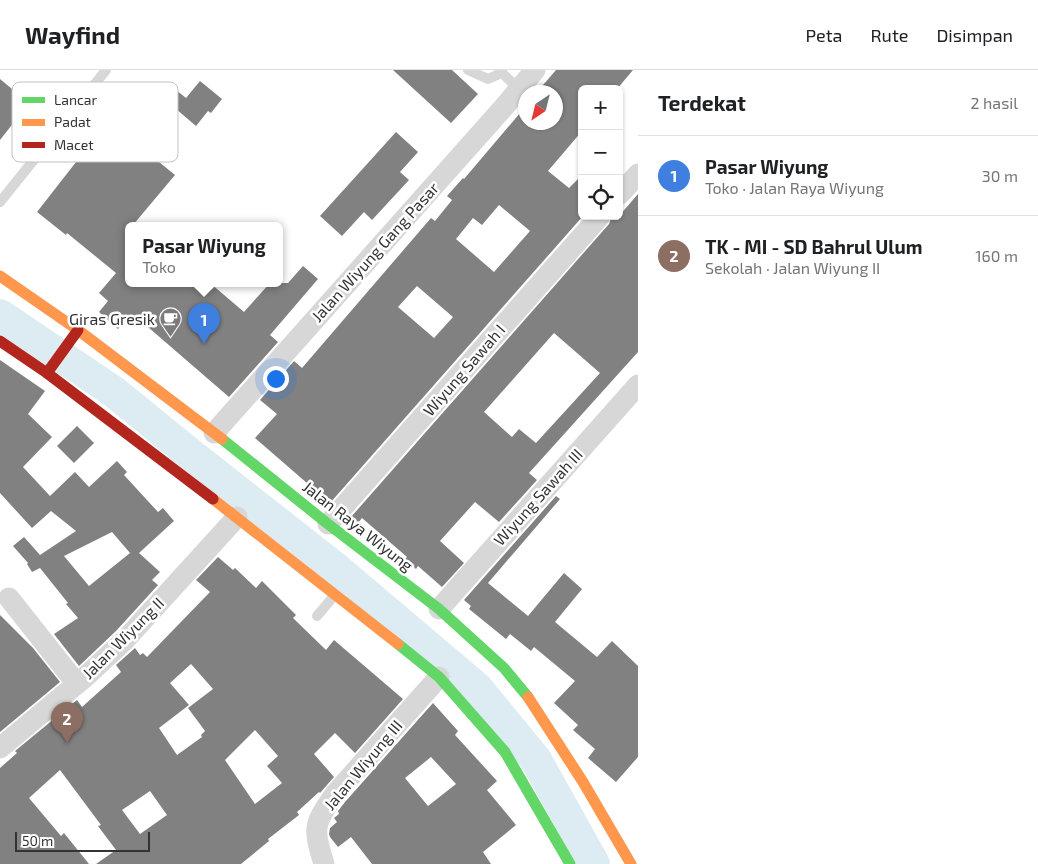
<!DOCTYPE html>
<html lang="id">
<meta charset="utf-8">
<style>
body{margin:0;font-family:"Exo 2",sans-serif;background:#f2f2f2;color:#202124}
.controls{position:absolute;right:15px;top:15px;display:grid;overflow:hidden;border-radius:8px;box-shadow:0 1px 4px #0004}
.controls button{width:45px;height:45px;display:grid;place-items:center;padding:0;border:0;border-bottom:1px solid #e0e0e0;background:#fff;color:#202124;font:25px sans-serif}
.compass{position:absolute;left:518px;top:15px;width:45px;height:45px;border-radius:50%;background:#fff;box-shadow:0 1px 4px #0004;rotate:215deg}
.scale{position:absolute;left:15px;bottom:12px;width:135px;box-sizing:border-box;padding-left:5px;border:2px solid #333;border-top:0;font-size:14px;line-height:18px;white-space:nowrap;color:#333;-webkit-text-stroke:4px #fff;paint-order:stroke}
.you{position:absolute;left:275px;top:308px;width:18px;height:18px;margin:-12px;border:4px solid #fff;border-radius:50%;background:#1a73e8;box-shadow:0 0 0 8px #1a73e833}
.badge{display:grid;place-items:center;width:32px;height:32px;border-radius:50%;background:#b45309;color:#fff;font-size:16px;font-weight:700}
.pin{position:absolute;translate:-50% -41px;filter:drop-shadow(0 1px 2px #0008)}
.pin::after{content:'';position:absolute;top:26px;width:18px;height:15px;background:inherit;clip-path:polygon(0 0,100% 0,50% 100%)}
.popup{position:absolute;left:125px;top:152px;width:158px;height:65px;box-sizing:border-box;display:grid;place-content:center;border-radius:8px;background:#fff;filter:drop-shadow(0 1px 4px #0005);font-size:16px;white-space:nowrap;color:#757577}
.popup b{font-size:19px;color:#202124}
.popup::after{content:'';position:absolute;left:50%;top:100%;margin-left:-10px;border:10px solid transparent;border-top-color:#fff}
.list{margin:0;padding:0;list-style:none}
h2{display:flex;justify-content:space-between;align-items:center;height:65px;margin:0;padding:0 20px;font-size:21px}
h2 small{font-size:16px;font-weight:400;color:#757577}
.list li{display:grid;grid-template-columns:32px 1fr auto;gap:15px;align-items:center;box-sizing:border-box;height:80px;padding:0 20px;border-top:1px solid #e0e0e0}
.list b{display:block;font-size:19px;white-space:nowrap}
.list p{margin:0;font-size:16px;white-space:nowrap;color:#757577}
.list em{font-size:16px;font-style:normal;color:#757577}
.icon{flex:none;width:28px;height:28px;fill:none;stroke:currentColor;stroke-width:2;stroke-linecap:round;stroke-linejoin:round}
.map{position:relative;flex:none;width:638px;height:794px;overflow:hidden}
header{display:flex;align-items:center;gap:30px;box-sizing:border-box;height:70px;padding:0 25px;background:#fff;border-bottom:1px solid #e0e0e0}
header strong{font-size:24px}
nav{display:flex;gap:28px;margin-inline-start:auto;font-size:18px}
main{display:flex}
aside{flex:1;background:#fff}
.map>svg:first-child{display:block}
</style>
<header>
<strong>Wayfind</strong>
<nav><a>Peta</a><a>Rute</a><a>Disimpan</a></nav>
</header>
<main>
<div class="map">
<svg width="638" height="794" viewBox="0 0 638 794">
<rect width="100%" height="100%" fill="#fff"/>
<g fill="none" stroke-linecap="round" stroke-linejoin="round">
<!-- river -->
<polyline stroke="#ddebf3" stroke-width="32" points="0,245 114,322 184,379 333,496 477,618 536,690 594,794"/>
</g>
<!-- building -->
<g fill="#818181" fill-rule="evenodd">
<polygon points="393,0 452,0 478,24 451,53"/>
<path d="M556 0H633L617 19H582V61L548 101 569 118 582 105V146H583L330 433 255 368 277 344 260 330 294 291 302 298 431 148 435 151 452 130 447 126 463 108 464 109 526 36V52H556V22H537ZM499 135 530 161 494 202 456 169 473 148 482 155ZM417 216 453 247 434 268 398 237Z"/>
<polygon points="0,9 29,33 0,70"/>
<polygon points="200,11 222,29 211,43 208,41 196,56 169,33 137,74 175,105 133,155 129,155 129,213 210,213 244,242 270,213 288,213 303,196 318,209 270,265 278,272 229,327 141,251 138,256 128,247 118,259 99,242 108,231 99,223 116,203 67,163 66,165 37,142 137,14 154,27 166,12 186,28"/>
<polygon points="396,62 418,82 400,102 409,110 372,150 364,142 342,166 320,146"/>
<path d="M638 124V282L529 403 537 410 499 452 475 432 440 471 464 493 442 517 418 496 416 499 405 489 407 487 362 448 358 453 351 447 609 154 612 146H619ZM554 263 600 303 536 373 519 359 512 367 484 342Z"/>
<path d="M0 290 45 321 28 344 52 367 23 397 50 426 75 402 89 417 117 391 127 402 124 405 158 442 163 438 174 451 139 483 160 502 152 510 158 515 116 561 79 596 54 564 78 548 66 534 68 533 40 498 32 502 27 494 28 493 13 476 24 467 40 485 76 461 51 441 32 458 0 423ZM112 462 130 483 89 516 64 486Z"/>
<polygon points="77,356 94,373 74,393 57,376"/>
<polygon points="556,426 560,429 488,513 528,546 564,503 582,519 555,552 597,587 612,571 638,596 638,687 616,712 588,688 595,679 573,660 578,655 554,633 575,611 534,577 531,581 510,564 506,569 469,539 471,536 464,530"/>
<path d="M218 487 233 500 235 498 256 518 262 511 296 545 293 548 326 580 334 570 403 629 355 683 335 663 314 684 334 707 320 723 319 722 297 742 299 745 268 769 269 771 241 794H96L116 780 98 756 101 755 60 700 29 728 61 766 64 763 89 794H0V698L17 683 15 681 77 630 82 637 121 602 116 595 135 578 140 585 143 583 147 587 210 522 196 510ZM191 594 213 619 188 638 205 661 201 665 202 667 177 685 159 658 189 635 170 613ZM255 660 278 686 267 696 282 713 255 734 225 690ZM150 721 167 745 140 764 122 740Z"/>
<polygon points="0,545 33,578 60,612 0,662"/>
<path d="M433 633 458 661 455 665 497 711 487 720 516 755 483 782 491 794H372L351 767 338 777 330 767 329 764 330 758 337 752 334 748 339 744 338 741 345 732ZM431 687 456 714 428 736 405 708Z"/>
</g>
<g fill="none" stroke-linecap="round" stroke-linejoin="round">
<!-- lane -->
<g stroke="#d7d7d7" stroke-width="10">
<polyline points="468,0 488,9 497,5 502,0"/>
<polyline points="501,2 519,19"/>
<polyline points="0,132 106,0"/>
<polyline points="317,546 334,526"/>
</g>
<!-- street -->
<g stroke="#d7d7d7" stroke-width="21">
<polyline points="619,125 638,104"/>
<polyline points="214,363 504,37 535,0"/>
<polyline points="328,454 600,146"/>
<polyline points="9,528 77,614"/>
<polyline points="439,539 638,315"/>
<polyline points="0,678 84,608 125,570 237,447"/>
<path d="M324 794C313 758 313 755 335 724L439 607"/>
</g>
<!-- fast -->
<g stroke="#63d668" stroke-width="11">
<polyline points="222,369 328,454 439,539 504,598 528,627"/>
<polyline points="398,574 439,607 505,682 570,794"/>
</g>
<!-- slow -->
<g stroke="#ff974d" stroke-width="11">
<polyline points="0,206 78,260 222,369"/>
<polyline points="213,429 398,574"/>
<polyline points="528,627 583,712 631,794"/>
</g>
<!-- jam -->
<g stroke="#b3261e" stroke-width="11">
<polyline points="0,271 47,303 213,429"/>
<polyline points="47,303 78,260"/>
</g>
</g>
<!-- icons -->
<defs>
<symbol id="cafe-pin" viewBox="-11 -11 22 30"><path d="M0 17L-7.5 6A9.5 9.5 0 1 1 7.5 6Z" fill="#7a7a7a" stroke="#fff"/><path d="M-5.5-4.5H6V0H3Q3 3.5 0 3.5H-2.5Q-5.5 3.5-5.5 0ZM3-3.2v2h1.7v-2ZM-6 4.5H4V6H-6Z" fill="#fff"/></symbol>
</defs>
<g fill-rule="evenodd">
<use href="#cafe-pin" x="158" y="236" width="25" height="34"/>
</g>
<g text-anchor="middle" stroke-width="5" stroke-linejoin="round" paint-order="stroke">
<!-- street labels -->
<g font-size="16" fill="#333" stroke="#fff">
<text transform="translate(375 182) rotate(-48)" y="6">Jalan Wiyung Gang Pasar</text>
<text transform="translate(464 300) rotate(-49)" y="6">Wiyung Sawah I</text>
<text transform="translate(538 427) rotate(-48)" y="6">Wiyung Sawah III</text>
<text transform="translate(358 456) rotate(38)" y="6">Jalan Raya Wiyung</text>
<text transform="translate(123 568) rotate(-45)" y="6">Jalan Wiyung II</text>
<text transform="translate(363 695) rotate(-50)" y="6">Jalan Wiyung III</text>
</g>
<!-- poi labels -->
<g font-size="16" fill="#333" stroke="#fff" text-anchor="end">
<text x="155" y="255">Giras Gresik</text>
</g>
</g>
<!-- legend -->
<rect x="12" y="12" width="166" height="80" rx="8" fill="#fff" stroke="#c2c2c2" stroke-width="1"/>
<rect x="22" y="27" width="23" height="6" fill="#63d668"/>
<rect x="22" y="49" width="23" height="7" fill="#ff974d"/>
<rect x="22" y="72" width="23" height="6" fill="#b3261e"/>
<g font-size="14" fill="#333">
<text x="54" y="35">Lancar</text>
<text x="54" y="57">Padat</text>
<text x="54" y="80">Macet</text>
</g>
</svg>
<div class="controls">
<button>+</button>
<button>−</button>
<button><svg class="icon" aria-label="locate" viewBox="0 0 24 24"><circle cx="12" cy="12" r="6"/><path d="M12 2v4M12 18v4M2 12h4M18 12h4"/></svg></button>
</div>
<svg class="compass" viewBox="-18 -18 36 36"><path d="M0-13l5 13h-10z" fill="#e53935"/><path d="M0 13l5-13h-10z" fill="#757577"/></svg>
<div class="scale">50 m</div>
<div class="you"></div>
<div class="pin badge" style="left:204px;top:274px;background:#3f7fe0">1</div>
<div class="popup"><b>Pasar Wiyung</b>Toko</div>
<div class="pin badge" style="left:67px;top:673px;background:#8d6e63">2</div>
</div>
<aside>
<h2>Terdekat<small>2 hasil</small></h2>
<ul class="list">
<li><span class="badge" style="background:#3f7fe0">1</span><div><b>Pasar Wiyung</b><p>Toko · Jalan Raya Wiyung</p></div><em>30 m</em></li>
<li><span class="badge" style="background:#8d6e63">2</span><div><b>TK - MI - SD Bahrul Ulum</b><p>Sekolah · Jalan Wiyung II</p></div><em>160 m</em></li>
</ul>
</aside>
</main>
